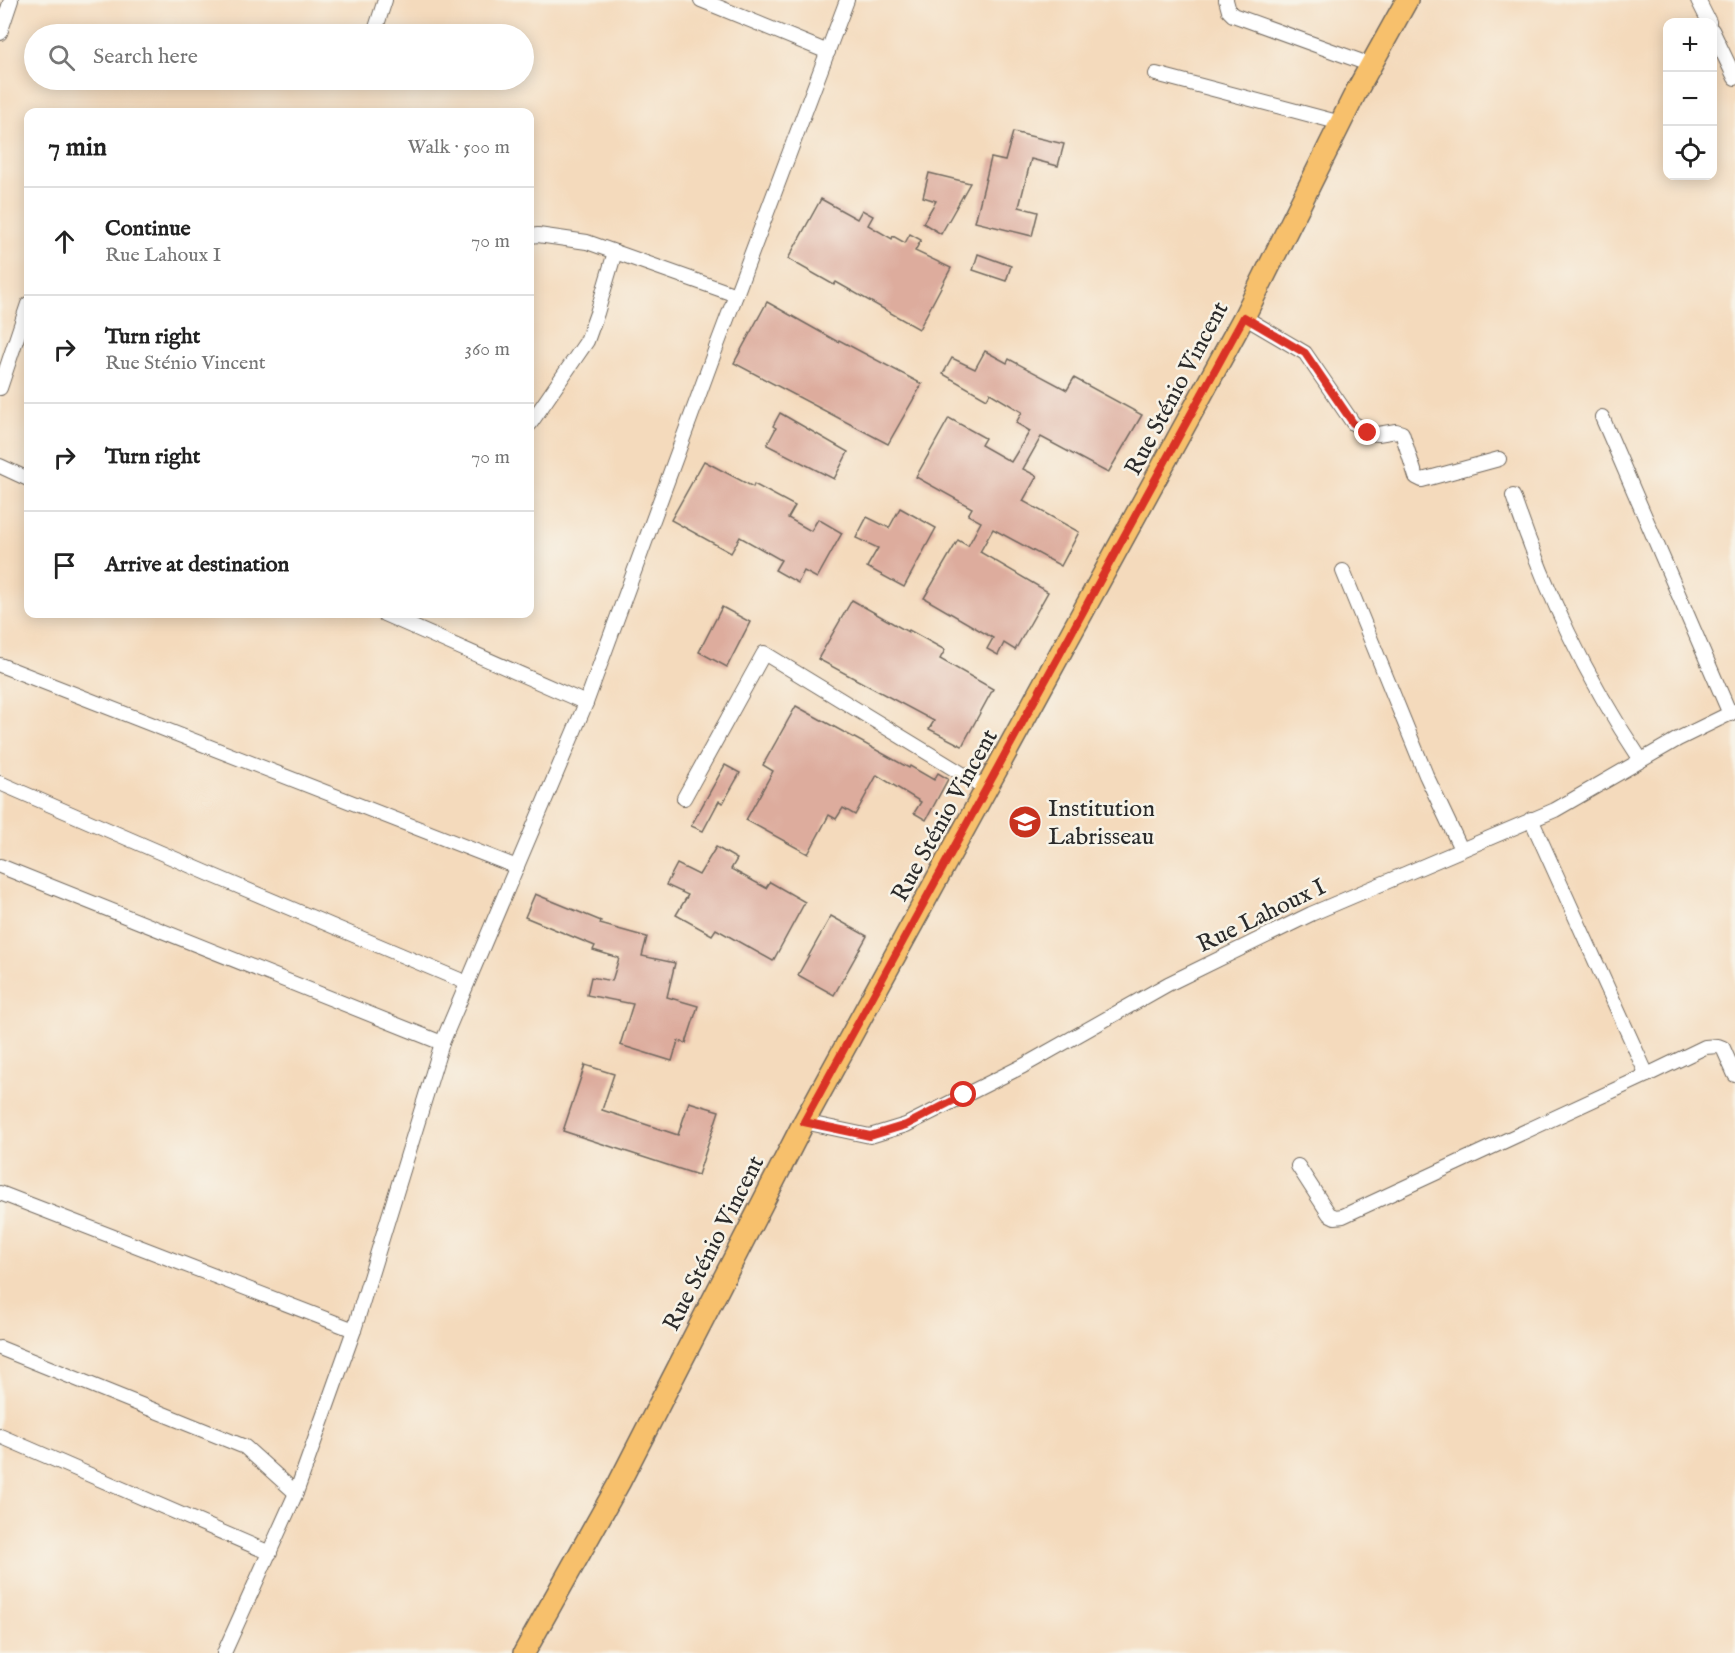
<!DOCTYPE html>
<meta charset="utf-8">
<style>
body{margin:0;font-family:"IM FELL English",serif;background:#f2f2f2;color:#222}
.controls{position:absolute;right:18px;top:18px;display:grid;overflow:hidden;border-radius:12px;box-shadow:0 3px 15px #0003}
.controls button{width:54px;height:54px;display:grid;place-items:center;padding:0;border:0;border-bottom:2px solid #e0e0e0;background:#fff;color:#222;font:30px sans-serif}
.stop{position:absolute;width:18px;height:18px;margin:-14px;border:4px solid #d93025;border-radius:50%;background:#fff}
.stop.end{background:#d93025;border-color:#fff;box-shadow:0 2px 6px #0008}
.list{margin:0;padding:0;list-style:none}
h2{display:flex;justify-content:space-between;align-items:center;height:78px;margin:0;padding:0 24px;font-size:26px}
h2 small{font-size:20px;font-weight:400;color:#767676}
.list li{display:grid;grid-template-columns:39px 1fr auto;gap:18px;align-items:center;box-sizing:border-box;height:108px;padding:0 24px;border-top:2px solid #e0e0e0}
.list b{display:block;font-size:22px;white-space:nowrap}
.list p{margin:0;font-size:20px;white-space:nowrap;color:#767676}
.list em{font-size:20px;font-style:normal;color:#767676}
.icon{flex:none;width:33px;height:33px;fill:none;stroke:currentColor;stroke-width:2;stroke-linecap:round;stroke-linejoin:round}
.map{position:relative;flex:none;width:1735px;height:1653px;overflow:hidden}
.search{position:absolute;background:#fff;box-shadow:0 3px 15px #0003;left:24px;top:24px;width:510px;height:66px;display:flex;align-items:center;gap:15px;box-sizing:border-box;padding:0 21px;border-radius:33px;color:#767676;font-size:22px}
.panel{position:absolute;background:#fff;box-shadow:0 3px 15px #0003;left:24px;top:108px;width:510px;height:510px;border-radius:12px}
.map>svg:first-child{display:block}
</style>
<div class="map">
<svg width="1735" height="1653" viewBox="0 0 1735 1653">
<rect width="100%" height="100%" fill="#f7f3e8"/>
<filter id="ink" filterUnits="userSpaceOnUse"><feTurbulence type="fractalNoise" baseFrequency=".0167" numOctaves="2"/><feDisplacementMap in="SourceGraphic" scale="12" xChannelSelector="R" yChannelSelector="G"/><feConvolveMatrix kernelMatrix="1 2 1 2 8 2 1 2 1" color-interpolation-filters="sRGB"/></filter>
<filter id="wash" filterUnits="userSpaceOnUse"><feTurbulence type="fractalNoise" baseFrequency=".008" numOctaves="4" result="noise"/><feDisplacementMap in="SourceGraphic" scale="24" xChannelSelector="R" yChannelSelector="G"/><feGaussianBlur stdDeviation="1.35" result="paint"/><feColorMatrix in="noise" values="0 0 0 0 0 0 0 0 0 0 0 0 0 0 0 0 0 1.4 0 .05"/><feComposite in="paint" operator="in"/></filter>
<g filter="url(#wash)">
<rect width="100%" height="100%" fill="#f4dabc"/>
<g id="blocks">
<!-- building -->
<g fill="#ddac9d">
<polygon points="1013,132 1064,144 1058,166 1031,159 1019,207 1038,212 1032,236 975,222 991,158 1005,161"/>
<polygon points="929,173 970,183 941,234 923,223 936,201 923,197"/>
<polygon points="821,199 857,219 862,210 873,216 868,225 892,239 893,236 905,243 910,234 921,240 915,251 951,268 919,329 836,282 834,285 788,259"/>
<polygon points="978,254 1011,266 1006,281 973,270"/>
<polygon points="767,302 838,342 839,340 922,384 888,444 734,363"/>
<polygon points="985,351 1007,363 1009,359 1067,390 1074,378 1142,415 1108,473 1041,437 1023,469 1037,476 1023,501 1079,532 1061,566 993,529 980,552 1048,592 1015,650 1004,643 998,655 987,649 993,638 924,598 958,540 968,546 981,522 968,515 972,508 916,477 949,418 985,438 981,445 1011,462 1030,431 1016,423 1022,412 990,393 987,399 943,374 952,358 975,369"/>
<polygon points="780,413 848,452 834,479 767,445 776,428 773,426"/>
<polygon points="704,461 753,487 754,484 795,506 788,518 811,531 818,519 842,533 817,578 804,571 798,583 775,570 781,560 740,537 731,553 671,520"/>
<polygon points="900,508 936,528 904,587 867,567 878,548 856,538 867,517 889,528"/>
<polygon points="852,600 908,632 909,630 945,650 940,659 993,689 962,746 929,729 934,721 818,659"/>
<polygon points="722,607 750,622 727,667 699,652"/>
<polygon points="796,706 909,768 910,766 934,780 938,773 948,779 926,820 914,813 921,802 877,775 855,815 843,808 836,819 829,815 808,854 746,820 773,771 763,765"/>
<polygon points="725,765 740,773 723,803 719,801 703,831 691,826"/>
<polygon points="716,847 737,859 731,869 766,888 770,882 805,902 773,961 716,929 712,935 676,915 688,895 666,885 677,864 699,875"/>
<polygon points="535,894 601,921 600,924 647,937 642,956 675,963 667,997 698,1006 686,1043 678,1041 672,1061 620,1045 633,1004 587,995 591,977 612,981 619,958 593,950 595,946 525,917"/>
<polygon points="831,916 867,936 834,995 798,975"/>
<polygon points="585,1065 614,1074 602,1110 678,1135 689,1102 719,1111 698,1175 563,1131"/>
</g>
</g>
</g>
<g filter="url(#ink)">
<use href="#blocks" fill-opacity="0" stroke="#71685e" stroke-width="1.5"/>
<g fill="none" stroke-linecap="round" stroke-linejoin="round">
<defs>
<g id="minor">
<polyline points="701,0 828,52"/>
<polyline points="1226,0 1229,11 1233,15 1371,65"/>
<polyline points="1698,0 1709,22"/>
<polyline points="1712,30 1735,78"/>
<polyline points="0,33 11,0"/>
<polyline points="374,34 385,0"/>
<polyline points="1156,74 1341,123"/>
<polyline points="530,236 538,235 587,242 736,295"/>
<polyline points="1244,317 1305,353 1353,423 1368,433 1378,434 1396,431 1402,433 1416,477 1422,480 1499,459"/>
<polyline points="0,388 28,304"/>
<polyline points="1602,417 1730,714"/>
<polyline points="530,424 587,341 597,313 615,252"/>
<polyline points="0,466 28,479"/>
<path d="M1513 496C1546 592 1584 675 1641 760"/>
<polyline points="1343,571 1426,775 1461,849"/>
<polyline points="384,614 586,703"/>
<polyline points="0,665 517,867"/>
<polyline points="0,783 212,875 467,983"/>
<polyline points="684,798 764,653 987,789"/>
<polyline points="1531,819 1647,1075 1705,1047 1718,1046 1723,1048 1735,1075"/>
<polyline points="0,866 442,1043"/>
<polyline points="804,1122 870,1136 906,1125 1023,1066 1168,984 1311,914 1555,810 1678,739 1735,711"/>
<polyline points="1298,1166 1329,1214 1335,1217 1343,1216 1647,1075"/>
<polyline points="0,1193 354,1330"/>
<polyline points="0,1348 245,1447 296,1493"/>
<polyline points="0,1436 270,1553"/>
<polyline points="224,1653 296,1493 354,1330 442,1043 586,703 716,348 847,0"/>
</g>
<polyline id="primary" points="524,1653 619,1483 804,1122 1244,317 1356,92 1407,0"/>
</defs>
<!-- minor casing -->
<use href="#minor" stroke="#71685e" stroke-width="16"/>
<!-- primary casing -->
<use href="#primary" stroke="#71685e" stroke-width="24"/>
<!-- minor -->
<use href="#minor" stroke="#fff" stroke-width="14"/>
<!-- primary -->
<use href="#primary" stroke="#f7c06c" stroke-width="21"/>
</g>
</g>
<g fill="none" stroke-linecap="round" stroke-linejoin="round" filter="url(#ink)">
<!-- route -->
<polyline stroke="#d93025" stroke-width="8" points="964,1095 906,1125 870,1136 804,1122 1244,317 1305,353 1353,423 1368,433"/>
</g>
<!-- icons -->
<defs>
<symbol id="school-disc" viewBox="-11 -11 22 22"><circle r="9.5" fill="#c8321e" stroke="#f7f3e8"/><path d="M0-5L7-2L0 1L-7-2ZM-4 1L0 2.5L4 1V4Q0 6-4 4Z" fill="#fff"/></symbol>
</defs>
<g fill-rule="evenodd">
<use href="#school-disc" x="1006" y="803" width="38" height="38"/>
</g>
<g text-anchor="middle" stroke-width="5" stroke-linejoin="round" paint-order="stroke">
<!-- street labels -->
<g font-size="24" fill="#2b2b2b" stroke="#f7f3e8">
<text transform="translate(1176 388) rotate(-62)" y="8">Rue Sténio Vincent</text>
<text transform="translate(944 815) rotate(-61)" y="8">Rue Sténio Vincent</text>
<text transform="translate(1261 915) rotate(-26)" y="8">Rue Lahoux I</text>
<text transform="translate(713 1243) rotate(-63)" y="8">Rue Sténio Vincent</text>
</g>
<!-- poi labels -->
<g font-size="24" fill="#2b2b2b" stroke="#f7f3e8" text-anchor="start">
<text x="1048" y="816">Institution<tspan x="1048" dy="28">Labrisseau</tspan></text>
</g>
</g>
</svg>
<div class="controls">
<button>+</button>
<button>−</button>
<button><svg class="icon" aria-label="locate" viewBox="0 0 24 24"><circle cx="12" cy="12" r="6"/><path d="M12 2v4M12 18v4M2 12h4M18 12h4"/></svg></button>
</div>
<div class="stop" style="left:964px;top:1095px"></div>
<div class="stop end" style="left:1368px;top:433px"></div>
<div class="search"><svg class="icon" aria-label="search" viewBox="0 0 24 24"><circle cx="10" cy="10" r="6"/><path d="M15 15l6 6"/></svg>Search here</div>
<section class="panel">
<h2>7 min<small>Walk · 500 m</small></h2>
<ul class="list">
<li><svg class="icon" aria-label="ahead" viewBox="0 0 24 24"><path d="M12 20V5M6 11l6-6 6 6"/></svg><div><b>Continue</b><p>Rue Lahoux I</p></div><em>70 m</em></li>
<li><svg class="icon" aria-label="right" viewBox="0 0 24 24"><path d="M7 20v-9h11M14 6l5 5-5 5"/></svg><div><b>Turn right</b><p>Rue Sténio Vincent</p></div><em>360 m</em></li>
<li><svg class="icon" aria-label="right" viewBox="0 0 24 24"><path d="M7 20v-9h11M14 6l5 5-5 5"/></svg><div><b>Turn right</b></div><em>70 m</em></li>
<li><svg class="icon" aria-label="arrive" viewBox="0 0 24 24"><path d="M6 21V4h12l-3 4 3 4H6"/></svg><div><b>Arrive at destination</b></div></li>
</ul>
</section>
</div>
